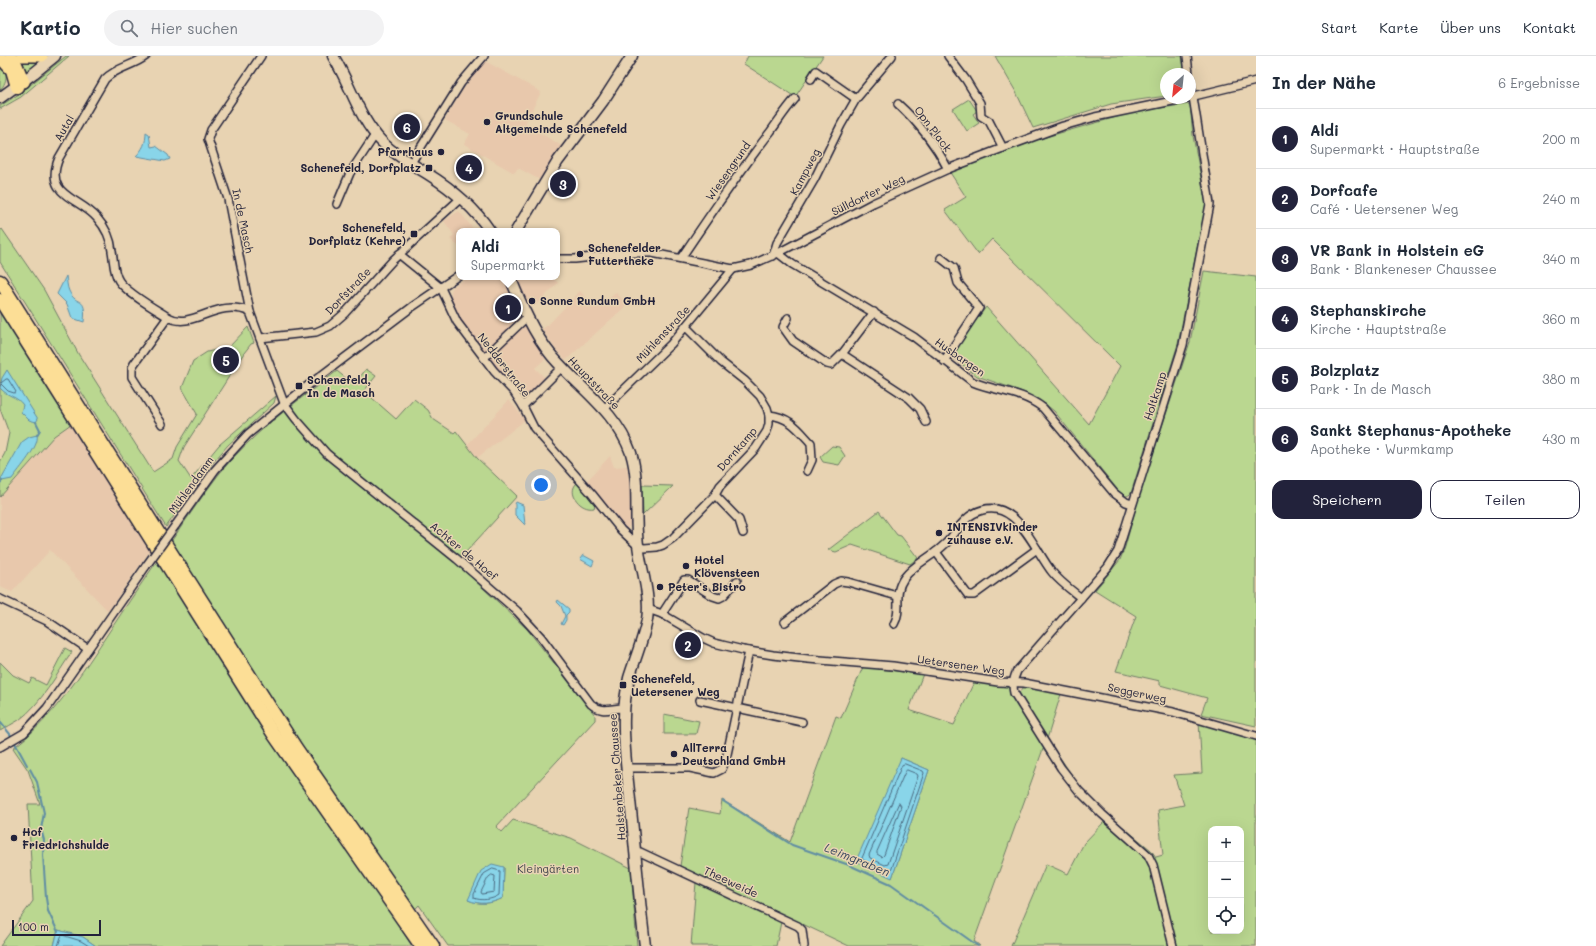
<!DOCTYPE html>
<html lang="de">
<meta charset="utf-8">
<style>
body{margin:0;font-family:Mali,sans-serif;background:#f2f2f3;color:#1f2937}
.controls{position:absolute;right:12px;bottom:12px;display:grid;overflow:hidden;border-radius:8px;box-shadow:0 4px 16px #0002}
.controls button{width:36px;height:36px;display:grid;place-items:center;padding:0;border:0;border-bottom:1px solid #e0e1e3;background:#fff;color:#1f2937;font:20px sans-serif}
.compass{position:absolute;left:1160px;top:12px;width:36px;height:36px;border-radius:50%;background:#fff;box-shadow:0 4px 16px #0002;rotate:207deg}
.scale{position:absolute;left:12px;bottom:10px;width:89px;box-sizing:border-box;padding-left:4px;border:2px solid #22223b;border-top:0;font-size:11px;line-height:14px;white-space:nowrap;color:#22223b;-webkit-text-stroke:3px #e8d3b2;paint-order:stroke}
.you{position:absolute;left:541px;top:429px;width:14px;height:14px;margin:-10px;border:3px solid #fff;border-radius:50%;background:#1a73e8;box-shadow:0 0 0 6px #1a73e833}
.badge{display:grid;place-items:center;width:26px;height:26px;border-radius:50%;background:#22223b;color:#fff;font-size:13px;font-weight:700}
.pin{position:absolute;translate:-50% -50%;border:2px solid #fff;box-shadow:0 1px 4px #0006}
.popup{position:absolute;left:456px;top:172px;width:104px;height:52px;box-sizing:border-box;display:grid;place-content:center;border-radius:8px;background:#fff;filter:drop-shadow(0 1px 3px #0005);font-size:13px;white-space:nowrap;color:#747a83}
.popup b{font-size:15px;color:#1f2937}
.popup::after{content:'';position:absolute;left:50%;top:100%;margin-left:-8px;border:8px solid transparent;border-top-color:#fff}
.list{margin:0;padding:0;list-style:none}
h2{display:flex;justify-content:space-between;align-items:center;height:52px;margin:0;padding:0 16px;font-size:17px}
h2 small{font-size:13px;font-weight:400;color:#747a83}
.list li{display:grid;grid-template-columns:26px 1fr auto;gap:12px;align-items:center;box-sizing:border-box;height:60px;padding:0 16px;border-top:1px solid #e0e1e3}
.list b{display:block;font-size:15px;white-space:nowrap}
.list p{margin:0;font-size:13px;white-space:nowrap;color:#747a83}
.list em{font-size:13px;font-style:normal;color:#747a83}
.actions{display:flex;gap:8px;padding:12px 16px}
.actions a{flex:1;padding:9px 0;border:1px solid #22223b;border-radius:12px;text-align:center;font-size:14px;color:#22223b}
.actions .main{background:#22223b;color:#fff}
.icon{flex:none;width:22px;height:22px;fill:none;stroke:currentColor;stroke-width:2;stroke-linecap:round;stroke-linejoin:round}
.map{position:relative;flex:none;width:1256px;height:890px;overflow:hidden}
header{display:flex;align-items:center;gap:24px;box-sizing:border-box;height:56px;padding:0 20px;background:#fff;border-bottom:1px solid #e0e1e3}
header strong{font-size:19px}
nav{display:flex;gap:22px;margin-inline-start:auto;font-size:14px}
.search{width:280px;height:36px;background:#f2f2f3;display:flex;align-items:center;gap:10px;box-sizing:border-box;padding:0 14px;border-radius:22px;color:#747a83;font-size:15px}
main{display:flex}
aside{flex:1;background:#fff}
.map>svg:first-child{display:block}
</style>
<header>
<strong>Kartio</strong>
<div class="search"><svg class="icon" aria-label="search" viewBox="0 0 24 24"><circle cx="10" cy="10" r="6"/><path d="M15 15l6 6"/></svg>Hier suchen</div>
<nav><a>Start</a><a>Karte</a><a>Über uns</a><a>Kontakt</a></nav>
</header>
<main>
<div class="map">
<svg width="1256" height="890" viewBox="0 0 1256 890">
<rect width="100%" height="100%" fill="#e8d3b2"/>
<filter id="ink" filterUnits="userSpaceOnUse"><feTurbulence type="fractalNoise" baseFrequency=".025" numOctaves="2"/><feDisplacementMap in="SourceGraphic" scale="8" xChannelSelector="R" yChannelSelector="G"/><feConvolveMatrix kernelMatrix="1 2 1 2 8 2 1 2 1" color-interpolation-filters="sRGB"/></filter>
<g filter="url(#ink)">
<!-- built -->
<g fill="#e8c8ac">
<polygon points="485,5 541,36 525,68 562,90 540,124 518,112 514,117 464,88 470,78 445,64 459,40 474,18"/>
<polygon points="459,155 475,175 459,175 459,189 458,190 450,183 454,179 444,165"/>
<polygon points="468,221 505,221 522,261 485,297 460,265 451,243 451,235 454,230"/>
<polygon points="516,221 552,221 558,227 537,248 530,251"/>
<polygon points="580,235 595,252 616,237 628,248 566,304 557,295 542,273 549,268"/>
<polygon points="525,267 546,302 535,312 547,324 525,345 496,314 488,303 489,301"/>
<polygon points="509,344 525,364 477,402 467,389"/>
<polygon points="71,368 151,493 108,555 50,494 12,536 0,531 0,441 54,380"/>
<polygon points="610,400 614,411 627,410 630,434 631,467 629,471 625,473 622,471 586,426"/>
</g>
<!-- green -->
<g fill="#bad790" stroke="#6e7c66" fill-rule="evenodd">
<polygon points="66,0 69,0 21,41 0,53 0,50 19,38"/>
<polygon points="748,0 823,0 795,41 744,8"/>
<polygon points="995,0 1182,0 1185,18 1166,18 1166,40 1111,48 1033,72 1016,36"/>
<polygon points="17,4 42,4 24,20"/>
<path d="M0 5C7 15 9 24 0 34Z"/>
<polygon points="969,43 977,55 973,58 979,67 967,75 953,53"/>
<path d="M1190 48 1193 80 1206 148 1178 288 1131 437C1128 441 1125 440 1121 438L1054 355 1040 344 1026 337 977 320 950 299 986 251 1089 368 1120 310 992 183 978 198 945 154 966 141 949 115 1035 84 1138 55Z"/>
<polygon points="2,173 44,234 79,299 153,416 173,403 177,391 197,358 182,332 193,305 207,296 229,291 248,271 254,287 251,288 244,297 184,391 179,405 191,423 219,389 276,340 274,347 228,389 210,410 166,471 0,206 0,175"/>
<polygon points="1204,215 1256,221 1256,670 1201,658 1207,642 1160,629 1160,625 1116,615 1136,560 1095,534 1120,504 1125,491 1139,440 1190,286"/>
<polygon points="0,255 71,368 54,380 0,441 0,406 5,397 9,377 0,353"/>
<path d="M366 313 376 320 364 335 396 363 414 343 428 354 433 363 454 377 456 375 477 402 517 440 456 507 527 573 595 659V664L496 771 502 776 513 764 571 782 631 812 637 890H448L419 849 399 870 412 890H96L83 881 58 874 54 890H0L33 845 28 748H40L28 714 13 692C55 662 88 607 117 564 134 538 152 512 170 487 186 464 202 440 219 418 252 377 296 346 337 315L354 329ZM504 811 503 842C491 848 480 849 468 844Z"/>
<polygon points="832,390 839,391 845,400 839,409 823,406 820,401"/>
<path d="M577 427 596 446 594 452C581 455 566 437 577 427Z"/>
<polygon points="642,429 673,430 643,459"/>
<polygon points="879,455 897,479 901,480 918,502 910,508 852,489 836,496 828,494"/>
<path d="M65 592 72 596C57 618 41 648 19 664 13 668 6 671 0 675V606L13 619 29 627 32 622 46 629Z"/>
<path d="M863 611 923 618 909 654 954 669 974 626 1006 631 1020 636 1024 631 1061 638 1047 683 1081 732 1105 756 1151 794 1156 801 1163 799 1158 754 1184 749 1174 719 1202 717 1199 665 1256 682V890H1011L1046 808 1068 818 1084 787 1105 765 1076 737 1043 693 974 885 980 890H849L680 810 689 752 720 758 722 744 790 786 836 660 841 662ZM901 702 929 714 892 822ZM1211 773H1241V875H1211Z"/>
<polygon points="664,658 699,665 696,678 664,678"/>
<polygon points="696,826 781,866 776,890 691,890"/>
</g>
<!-- water -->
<g fill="#89d5e9" stroke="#608da3">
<path d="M146 76 149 78 151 91 156 90 168 99 170 103 165 105 136 100C143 93 146 87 146 76Z"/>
<path d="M66 220C67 225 67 231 69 235 77 252 87 238 84 266L72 262 67 248 57 238Z"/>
<path d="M7 314 38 363 36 366 29 364 21 356 23 349C17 340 8 341 0 332L2 322Z"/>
<path d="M37 379C40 390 19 413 12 423L2 425 1 423 22 386 29 381Z"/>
<polygon points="516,446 523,449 525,469 515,459 515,448"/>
<polygon points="583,499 594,505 592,510 580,503"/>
<polygon points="558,544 569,553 569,556 566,559 566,564 563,569 561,568 565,560 561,550 557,546"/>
<polygon points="901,702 929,714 892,822 856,805"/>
<path d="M492 808 504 811 503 842C491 848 480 849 468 844L481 815Z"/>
<polygon points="58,874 83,881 96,890 54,890"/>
</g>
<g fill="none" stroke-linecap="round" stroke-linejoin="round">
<!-- shore -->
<g stroke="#4b6a81" stroke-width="1">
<polyline points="0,326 1,327 6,323 8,323 16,336 14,337 8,335 1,328 0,330"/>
<polygon points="905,708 923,715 924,717 891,815 888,816 863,804 862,802 902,709"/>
<polygon points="907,714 917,718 918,720 888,808 885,809 870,802 869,799 905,716"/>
<polygon points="899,747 901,750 884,799 882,801 877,798 877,796"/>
<path d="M493 813 500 815 499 839C492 844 481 845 474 842V838L484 818Z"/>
<polygon points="492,819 495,820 494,836 482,838 481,836 488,822"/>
<polyline points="58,890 61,881 62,879 81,885 89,890"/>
</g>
<!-- stream -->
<g stroke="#608da3" stroke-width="2">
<polyline points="36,366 40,374 37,379"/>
<polyline points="0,427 2,425"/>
<polyline points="0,666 10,678 27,709"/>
<polyline points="30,713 37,726 44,757 41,773 44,784 43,799 46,842 48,855 58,876"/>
<polyline points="723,745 792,789 849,809 891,828 978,890"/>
</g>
<defs>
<g id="minor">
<path d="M146 0C133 10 117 11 105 23L59 102C43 140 79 141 97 162 105 171 111 183 112 195 114 205 113 216 119 225 127 237 155 253 168 261 193 275 216 241 250 256"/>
<path d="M261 0 211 74 208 83 228 143 250 256 284 347 296 363 327 398 457 503 517 555 541 581 591 648C603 658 610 652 624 652"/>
<polyline points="948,0 966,24 980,47 981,60 989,65 1003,92"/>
<polyline points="1187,0 1189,18"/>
<polyline points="811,23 816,15 856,43"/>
<polyline points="1190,41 1256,25"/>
<path d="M898 48C919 67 935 88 948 113"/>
<polyline points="411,107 461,27 484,0"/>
<polyline points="337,148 350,117 375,79"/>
<path d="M778 197 792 208 914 281 973 326C998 336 1021 335 1043 352L1114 437 1126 446 1132 448"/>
<polyline points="399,198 441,232 457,266 494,315 514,336 523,350 534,372 592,438 621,474 638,490 644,492 657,491 663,489 673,482 715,439 720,430 756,392 767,375 769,368 769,359 767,352 760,340 745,325 721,306 686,271"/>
<polyline points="773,200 777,187 814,124 841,69 856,43 892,0"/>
<path d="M681 202C710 159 739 116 771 75 779 64 786 53 795 43"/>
<polyline points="941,202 954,212 958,227 979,252 944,305"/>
<polyline points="557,203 575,203 628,197 652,197 733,213 751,209 778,197 873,147 948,113 1003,92 1063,70 1095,61 1187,42"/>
<polyline points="788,262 783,271 793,285 827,308 831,309 842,298 874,256"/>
<polyline points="260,282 316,276 330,270 345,257 393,204 461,142"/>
<polyline points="842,298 909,342 920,353 926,366"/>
<polyline points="484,302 528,260"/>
<polyline points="523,350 562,311"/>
<polyline points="604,353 671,288 733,213"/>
<path d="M769 359C790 361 798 373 811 387L812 404 807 415"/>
<polyline points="162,368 132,321 132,312 134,308 168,261"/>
<polyline points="715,439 739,464 743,477"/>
<polyline points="175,470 215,414 248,378 306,331 412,251 459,219"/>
<polyline points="936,496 968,539 974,539 1037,493"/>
<polyline points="0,543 47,565 88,593"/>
<polyline points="648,553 662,558 703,582 714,587 743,594 773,599 808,603 893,610 998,626 1024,627 1173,656 1256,680"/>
<polyline points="662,558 684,524 688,524 713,540 719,542 723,540 737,525"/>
<polyline points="785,566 834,528 841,525 848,526 897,540"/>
<path d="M894 568C903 552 892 539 904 522 914 508 932 501 944 489 955 480 960 465 973 458 1014 435 1033 492 1052 516 1060 526 1071 534 1081 542"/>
<polyline points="700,644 802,666"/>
<polyline points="0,691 24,677 47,652 146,510"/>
<polyline points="627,712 690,712 714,717 722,713 726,703 749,595"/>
<polyline points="634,795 640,796 798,870 802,874 804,890"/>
<path d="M1173 890 1153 809 1148 799 1102 758 1079 735 1061 712 1014 637C1012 629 1013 623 1017 615L1108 511 1118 495 1183 289 1210 148 1190 22"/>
</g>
<g id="secondary">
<path d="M333 0C351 29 358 62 383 87 396 100 412 108 428 118 452 133 474 151 490 175"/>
<polyline points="0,42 34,17 55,0"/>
<polyline points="516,175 558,105 603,45 632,0"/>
<path d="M510 221C521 248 533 277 552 300 579 332 616 355 631 397 640 426 634 459 638 489 641 514 651 539 647 564 643 584 635 603 629 622 626 635 624 648 624 661 623 688 627 717 630 744 635 792 639 841 645 890"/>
</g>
<g id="primary">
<polyline points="11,0 17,9 24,26"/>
<polyline points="22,0 42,0"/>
</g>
<g id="trunk">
<polyline points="0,1 12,14 17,31"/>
<polyline points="0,225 172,498 296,692 433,890"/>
<polyline points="0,244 274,679 421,890"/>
</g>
</defs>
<!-- minor casing -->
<use href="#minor" stroke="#22223b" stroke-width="10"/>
<!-- secondary casing -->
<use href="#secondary" stroke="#22223b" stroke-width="13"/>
<!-- primary casing -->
<use href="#primary" stroke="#22223b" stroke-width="14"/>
<!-- trunk casing -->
<use href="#trunk" stroke="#22223b" stroke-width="15"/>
<!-- minor -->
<use href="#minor" stroke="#e8d3b2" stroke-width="7"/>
<!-- secondary -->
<use href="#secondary" stroke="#e8d3b2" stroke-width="10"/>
<!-- primary -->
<use href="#primary" stroke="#fcde96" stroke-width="11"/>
<!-- trunk -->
<use href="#trunk" stroke="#fcde96" stroke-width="12"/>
<defs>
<polyline id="minor-bridge" points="146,510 175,470"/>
</defs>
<!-- minor-bridge casing -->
<use href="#minor-bridge" stroke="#22223b" stroke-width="10" stroke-linecap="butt"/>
<!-- minor-bridge -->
<use href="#minor-bridge" stroke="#e8d3b2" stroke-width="7"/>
</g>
</g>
<!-- markers -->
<g fill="#22223b" stroke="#e8d3b2" stroke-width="1.5">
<circle cx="487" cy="66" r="4"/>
<circle cx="441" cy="96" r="4"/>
<rect x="425" y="108" width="8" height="8" rx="2"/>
<rect x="410" y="174" width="8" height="8" rx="2"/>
<circle cx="580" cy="198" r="4"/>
<circle cx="532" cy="245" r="4"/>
<rect x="295" y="326" width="8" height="8" rx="2"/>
<circle cx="939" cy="477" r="4"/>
<circle cx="686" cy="510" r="4"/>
<circle cx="660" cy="531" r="4"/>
<rect x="619" y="625" width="8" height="8" rx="2"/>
<circle cx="674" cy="698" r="4"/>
<circle cx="14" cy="782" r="4"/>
</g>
<g text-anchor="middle" stroke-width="3" stroke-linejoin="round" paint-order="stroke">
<!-- poi labels -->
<g font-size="11" font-weight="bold" fill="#22223b" stroke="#e8d3b2" text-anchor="start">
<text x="495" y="64">Grundschule<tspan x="495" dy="13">Altgemeinde Schenefeld</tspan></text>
<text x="433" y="100" text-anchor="end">Pfarrhaus</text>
<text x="421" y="116" text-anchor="end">Schenefeld, Dorfplatz</text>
<text x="406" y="176" text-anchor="end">Schenefeld,<tspan x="406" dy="13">Dorfplatz (Kehre)</tspan></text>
<text x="588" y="196">Schenefelder<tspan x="588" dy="13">Futtertheke</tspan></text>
<text x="540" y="249">Sonne Rundum GmbH</text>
<text x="307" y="328">Schenefeld,<tspan x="307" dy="13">In de Masch</tspan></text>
<text x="947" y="475">INTENSIVkinder<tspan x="947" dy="13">zuhause e.V.</tspan></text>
<text x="694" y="508">Hotel<tspan x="694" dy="13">Klövensteen</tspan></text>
<text x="668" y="535">Peter's Bistro</text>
<text x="631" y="627">Schenefeld,<tspan x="631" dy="13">Uetersener Weg</tspan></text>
<text x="682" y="696">AllTerra<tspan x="682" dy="13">Deutschland GmbH</tspan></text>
<text x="22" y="780">Hof<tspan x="22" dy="13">Friedrichshulde</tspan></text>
</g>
<!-- street labels -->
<g font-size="11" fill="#22223b" stroke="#e8d3b2">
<text transform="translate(64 72) rotate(-60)" y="4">Autal</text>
<text transform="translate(933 73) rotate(53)" y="4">Opn Plack</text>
<text transform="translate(728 115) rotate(-55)" y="4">Wiesengrund</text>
<text transform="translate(805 116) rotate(-62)" y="4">Kampweg</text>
<text transform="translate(868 139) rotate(-26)" y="4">Sülldorfer Weg</text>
<text transform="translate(243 165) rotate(78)" y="4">In de Masch</text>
<text transform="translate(348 235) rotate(-46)" y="4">Dorfstraße</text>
<text transform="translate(663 278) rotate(-47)" y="4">Mühlenstraße</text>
<text transform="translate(960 301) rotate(35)" y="4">Husbargen</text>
<text transform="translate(504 309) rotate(52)" y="4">Nedderstraße</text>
<text transform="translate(594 327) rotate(46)" y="4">Hauptstraße</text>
<text transform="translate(1155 340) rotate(-72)" y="4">Holtkamp</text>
<text transform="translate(737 393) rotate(-49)" y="4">Dornkamp</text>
<text transform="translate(191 429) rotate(-54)" y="4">Mühlendamm</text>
<text transform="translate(464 495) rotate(40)" y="4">Achter de Hoef</text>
<text transform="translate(961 609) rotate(8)" y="4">Uetersener Weg</text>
<text transform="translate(1137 637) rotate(12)" y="4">Seggerweg</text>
<text transform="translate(617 721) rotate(-94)" y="4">Halstenbeker Chaussee</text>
<text transform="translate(731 826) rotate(25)" y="4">Theeweide</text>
</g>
<!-- park labels -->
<g font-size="11" fill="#40464c" stroke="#e8d3b2">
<text x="548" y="817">Kleingärten</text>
</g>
<!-- water labels -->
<g font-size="12" font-style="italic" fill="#37465e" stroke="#e8d3b2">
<text transform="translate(857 804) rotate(22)" y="4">Leimgraben</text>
</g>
</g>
</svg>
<div class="controls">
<button>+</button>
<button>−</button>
<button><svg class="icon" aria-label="locate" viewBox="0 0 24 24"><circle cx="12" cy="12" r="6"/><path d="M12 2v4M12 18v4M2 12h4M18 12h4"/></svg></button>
</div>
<svg class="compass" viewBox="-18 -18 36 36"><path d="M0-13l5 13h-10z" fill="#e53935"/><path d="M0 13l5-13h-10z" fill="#747a83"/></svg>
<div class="scale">100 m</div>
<div class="you"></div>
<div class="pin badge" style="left:508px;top:252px">1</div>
<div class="popup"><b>Aldi</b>Supermarkt</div>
<div class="pin badge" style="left:688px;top:589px">2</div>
<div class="pin badge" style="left:563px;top:128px">3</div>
<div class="pin badge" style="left:469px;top:112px">4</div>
<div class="pin badge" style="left:226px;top:304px">5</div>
<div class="pin badge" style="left:407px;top:71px">6</div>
</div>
<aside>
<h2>In der Nähe<small>6 Ergebnisse</small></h2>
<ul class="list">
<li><span class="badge">1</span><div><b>Aldi</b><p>Supermarkt · Hauptstraße</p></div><em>200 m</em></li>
<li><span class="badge">2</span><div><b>Dorfcafe</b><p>Café · Uetersener Weg</p></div><em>240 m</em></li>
<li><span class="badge">3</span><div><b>VR Bank in Holstein eG</b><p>Bank · Blankeneser Chaussee</p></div><em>340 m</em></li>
<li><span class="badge">4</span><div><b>Stephanskirche</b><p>Kirche · Hauptstraße</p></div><em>360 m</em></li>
<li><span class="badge">5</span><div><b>Bolzplatz</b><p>Park · In de Masch</p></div><em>380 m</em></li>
<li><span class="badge">6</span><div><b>Sankt Stephanus-Apotheke</b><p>Apotheke · Wurmkamp</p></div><em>430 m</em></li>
</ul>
<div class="actions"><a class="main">Speichern</a><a>Teilen</a></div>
</aside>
</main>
